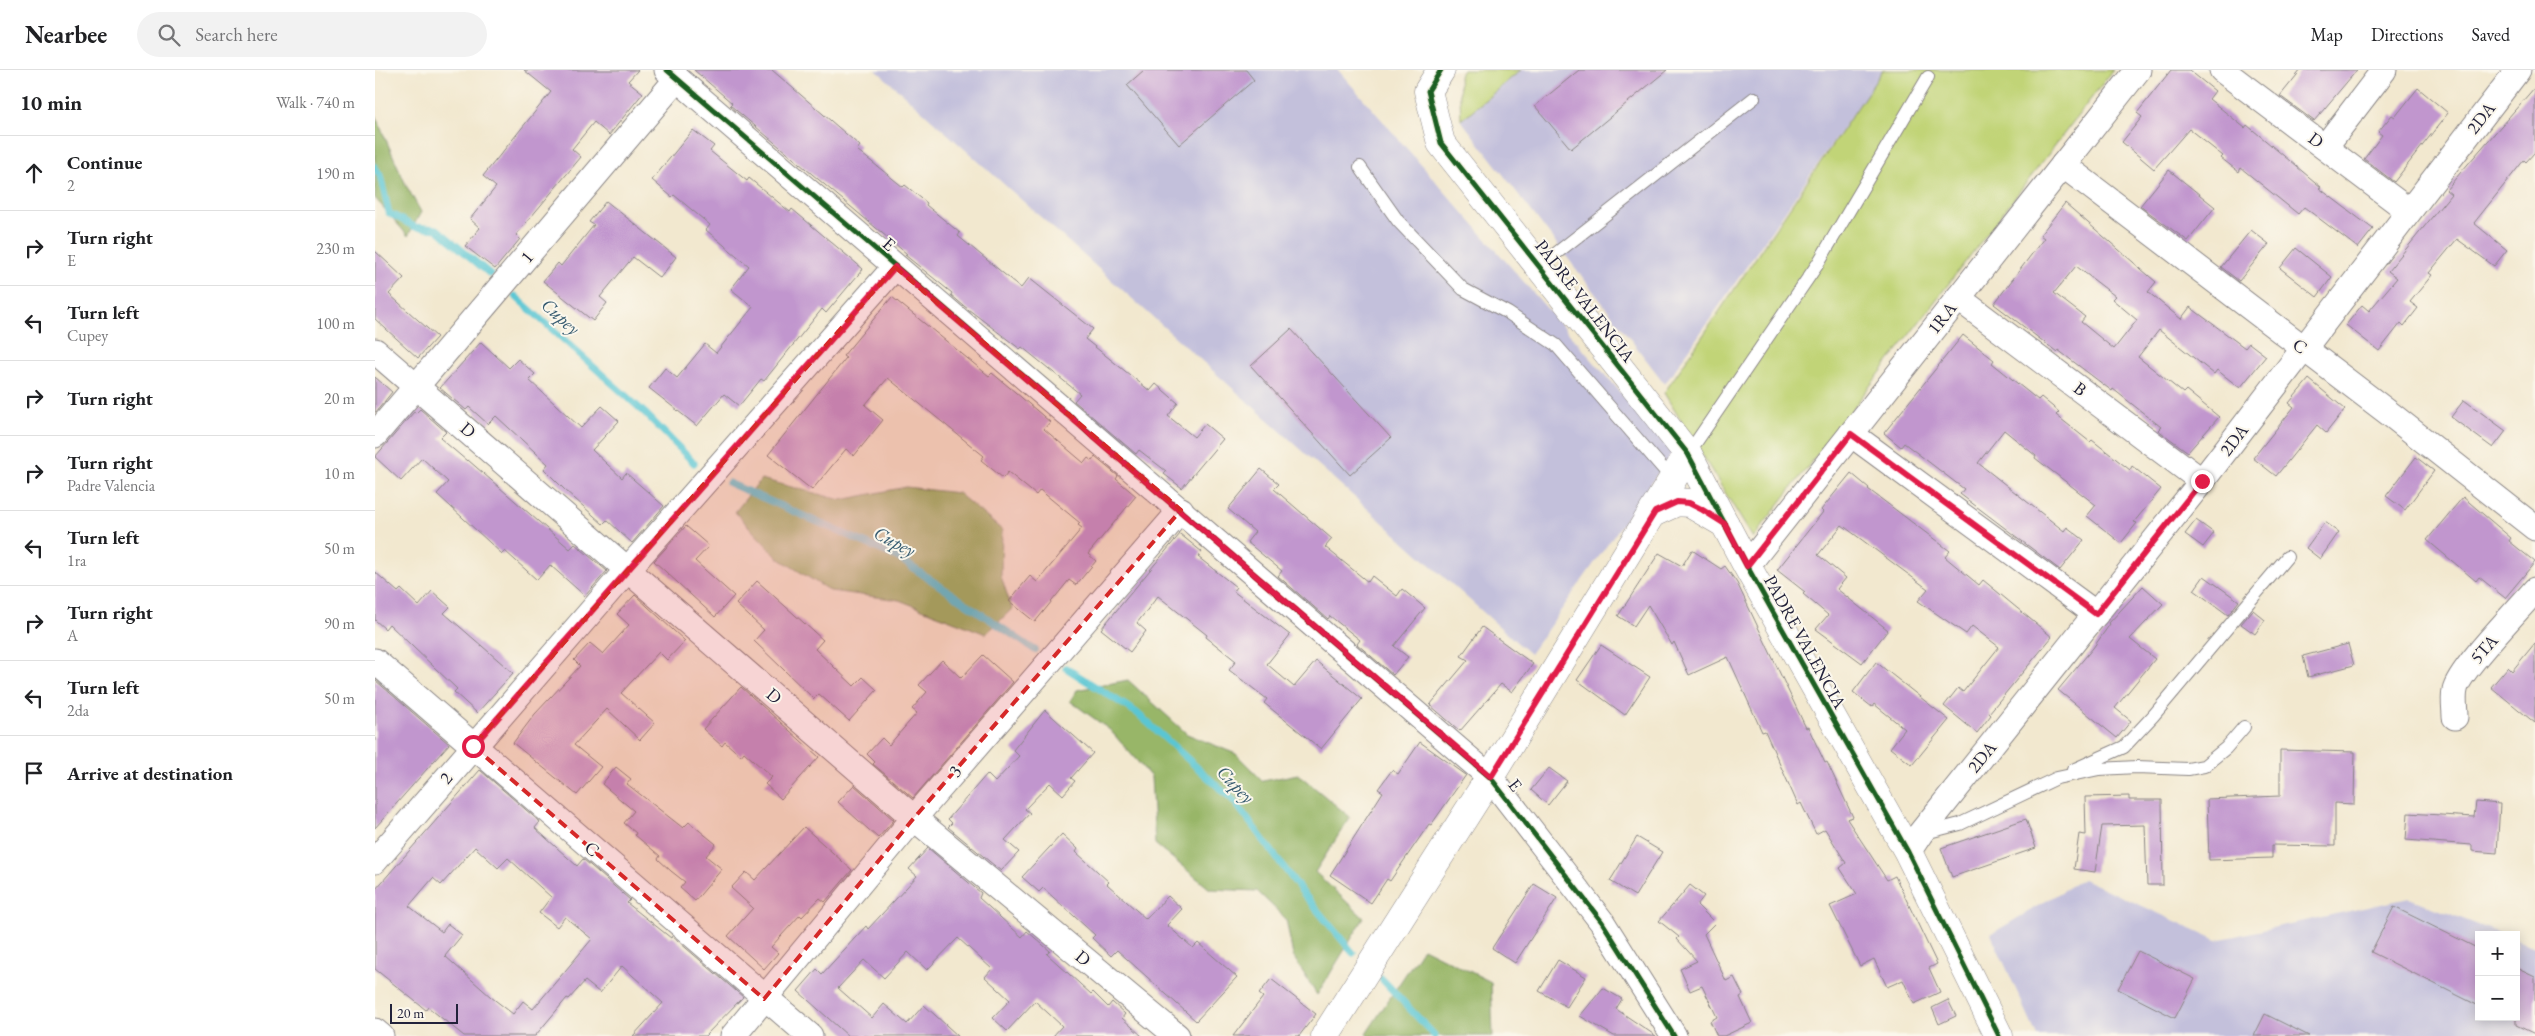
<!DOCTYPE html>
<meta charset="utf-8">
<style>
body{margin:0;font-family:"EB Garamond",serif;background:#f2f2f2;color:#202124}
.controls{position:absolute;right:15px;bottom:15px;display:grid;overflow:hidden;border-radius:0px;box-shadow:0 2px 12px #0003}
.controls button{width:45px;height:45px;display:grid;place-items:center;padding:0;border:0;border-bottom:1px solid #e0e0e0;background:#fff;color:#202124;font:25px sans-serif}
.scale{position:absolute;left:15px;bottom:12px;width:68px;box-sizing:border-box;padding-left:5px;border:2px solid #22223b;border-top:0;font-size:14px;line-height:18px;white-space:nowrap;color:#22223b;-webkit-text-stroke:4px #fbf7ec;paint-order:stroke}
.stop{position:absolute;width:15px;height:15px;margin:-11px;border:4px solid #e11d48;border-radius:50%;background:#fff}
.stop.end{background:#e11d48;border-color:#fff;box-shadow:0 1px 5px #0008}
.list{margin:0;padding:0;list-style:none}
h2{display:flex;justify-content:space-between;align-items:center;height:65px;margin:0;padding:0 20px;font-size:21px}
h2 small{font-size:16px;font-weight:400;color:#757577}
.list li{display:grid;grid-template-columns:32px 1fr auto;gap:15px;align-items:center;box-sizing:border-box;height:75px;padding:0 20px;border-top:1px solid #e0e0e0}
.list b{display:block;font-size:19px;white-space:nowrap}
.list p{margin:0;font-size:16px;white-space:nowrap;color:#757577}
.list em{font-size:16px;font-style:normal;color:#757577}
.icon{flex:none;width:28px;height:28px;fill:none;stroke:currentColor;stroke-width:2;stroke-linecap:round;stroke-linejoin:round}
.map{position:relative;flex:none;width:2160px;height:966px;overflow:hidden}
header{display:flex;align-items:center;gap:30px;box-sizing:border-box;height:70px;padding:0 25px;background:#fff;border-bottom:1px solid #e0e0e0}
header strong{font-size:24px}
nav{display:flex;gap:28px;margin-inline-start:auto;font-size:18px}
.search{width:350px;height:45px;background:#f2f2f2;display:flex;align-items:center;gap:12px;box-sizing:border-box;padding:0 18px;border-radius:28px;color:#757577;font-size:19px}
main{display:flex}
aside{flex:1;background:#fff}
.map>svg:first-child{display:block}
</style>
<header>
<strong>Nearbee</strong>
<div class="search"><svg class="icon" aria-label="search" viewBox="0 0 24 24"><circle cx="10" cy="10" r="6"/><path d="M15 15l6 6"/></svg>Search here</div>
<nav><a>Map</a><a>Directions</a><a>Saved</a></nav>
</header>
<main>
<aside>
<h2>10 min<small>Walk · 740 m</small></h2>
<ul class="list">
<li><svg class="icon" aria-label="ahead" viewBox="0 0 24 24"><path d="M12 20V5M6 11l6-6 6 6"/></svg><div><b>Continue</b><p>2</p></div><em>190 m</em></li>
<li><svg class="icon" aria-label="right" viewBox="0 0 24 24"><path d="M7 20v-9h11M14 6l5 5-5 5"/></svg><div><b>Turn right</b><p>E</p></div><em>230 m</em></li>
<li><svg class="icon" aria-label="left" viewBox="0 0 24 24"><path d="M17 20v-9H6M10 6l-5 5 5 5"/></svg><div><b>Turn left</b><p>Cupey</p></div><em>100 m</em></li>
<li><svg class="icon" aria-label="right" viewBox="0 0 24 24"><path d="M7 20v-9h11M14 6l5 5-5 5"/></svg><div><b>Turn right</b></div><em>20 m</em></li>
<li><svg class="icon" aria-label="right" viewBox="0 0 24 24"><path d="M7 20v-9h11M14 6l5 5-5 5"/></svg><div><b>Turn right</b><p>Padre Valencia</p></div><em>10 m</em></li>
<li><svg class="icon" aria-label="left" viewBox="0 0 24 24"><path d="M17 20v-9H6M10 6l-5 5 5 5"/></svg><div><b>Turn left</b><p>1ra</p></div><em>50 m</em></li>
<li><svg class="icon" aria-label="right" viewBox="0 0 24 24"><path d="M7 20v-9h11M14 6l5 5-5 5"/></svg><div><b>Turn right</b><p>A</p></div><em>90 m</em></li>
<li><svg class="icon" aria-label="left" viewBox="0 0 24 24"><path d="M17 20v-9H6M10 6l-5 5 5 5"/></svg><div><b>Turn left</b><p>2da</p></div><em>50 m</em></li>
<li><svg class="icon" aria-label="arrive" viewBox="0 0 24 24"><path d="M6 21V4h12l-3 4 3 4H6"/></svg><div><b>Arrive at destination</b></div></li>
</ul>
</aside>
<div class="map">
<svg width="2160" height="966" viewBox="0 0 2160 966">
<rect width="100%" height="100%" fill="#fbf7ec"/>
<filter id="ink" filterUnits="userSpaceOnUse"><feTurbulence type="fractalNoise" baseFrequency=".02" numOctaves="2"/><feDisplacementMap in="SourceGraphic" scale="10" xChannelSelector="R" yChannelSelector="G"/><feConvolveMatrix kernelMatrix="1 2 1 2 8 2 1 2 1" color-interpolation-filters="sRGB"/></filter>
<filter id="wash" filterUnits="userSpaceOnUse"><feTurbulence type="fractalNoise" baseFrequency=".0096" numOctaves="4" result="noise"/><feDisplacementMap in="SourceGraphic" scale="20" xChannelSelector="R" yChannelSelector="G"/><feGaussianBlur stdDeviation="1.12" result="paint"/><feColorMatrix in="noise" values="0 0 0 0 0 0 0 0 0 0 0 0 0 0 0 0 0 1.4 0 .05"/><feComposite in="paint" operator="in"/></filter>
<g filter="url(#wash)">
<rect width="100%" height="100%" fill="#f2e8cf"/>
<!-- industrial -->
<g fill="#c3c0db">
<polygon points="501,0 963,0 1298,382 1155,584"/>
<polygon points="1146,0 1508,0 1290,314 1086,50"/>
<polygon points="1708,809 1842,870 2034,828 2129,865 2104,865 2104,947 2141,947 2141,870 2160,877 2160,966 1662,966 1616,864"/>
</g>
<!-- green -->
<g fill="#c1d477" stroke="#727b59">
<polygon points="1088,0 1146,0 1086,50 1084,6"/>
<polygon points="1508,0 1738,0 1378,468 1289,323"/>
</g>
<!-- forest -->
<g fill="#98b668" stroke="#5d6c52">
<polygon points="0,45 31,115 46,142 33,166 0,128"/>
<polygon points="386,409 466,430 531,417 583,423 627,460 626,506 637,539 611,564 524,530 455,521 403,488 360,442"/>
<polygon points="753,610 812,664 861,684 888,711 923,704 975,747 940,802 989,848 942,925 918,886 911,849 882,821 835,819 780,774 776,707 735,660 695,631 702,620"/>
<polygon points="1048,878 1116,912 1118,966 993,966 991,964"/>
</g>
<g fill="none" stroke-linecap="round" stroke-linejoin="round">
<!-- stream -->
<g stroke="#5ac6d3" stroke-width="7">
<polyline points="0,97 5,105 14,143 40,157 62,159 115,204"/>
<polyline points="140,226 270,343 319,393"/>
<polyline points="354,413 522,487 660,580"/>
<polyline points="691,598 762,643 859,731 928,823 978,883"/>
<polyline points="1007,909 1060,966"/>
</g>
</g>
<g id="blocks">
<!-- building -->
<g fill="#c196ce" fill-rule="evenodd">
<polygon points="149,0 263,0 253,11 268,23 234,65 219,52 197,79 206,87 141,165 145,169 120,199 90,176 105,158 95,149 121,117 108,106 176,22"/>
<polygon points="319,0 397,0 485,76 482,80 528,117 530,115 552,133 551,135 585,163 583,166 646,218 654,208 718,259 710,269 775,321 781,314 803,333 793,346 819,367 830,354 848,369 807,418 789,404 791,401 764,380 761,384 699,331 705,324 647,277 645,279 589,236 576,225 577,223 530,185 532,184 355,35 357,33"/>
<polygon points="769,0 871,0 879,10 804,75 752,15"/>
<polygon points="1204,0 1292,0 1196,79 1160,36"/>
<polygon points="1796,0 1814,0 1840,21 1834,29 1870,58 1872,55 1946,117 1944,118 1998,159 1983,178 1929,137 1923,144 1866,98 1864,102 1846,88 1848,86 1814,59 1779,99 1747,72 1767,47 1762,43"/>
<polygon points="1926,0 1982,0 1939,51 1905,26"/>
<polygon points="2160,17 2160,82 2151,92 2149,90 2099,153 2132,180 2119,196 2082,169 2054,203 2057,205 2035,232 2043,238 2029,256 2026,253 2004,281 1971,255 1987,235 1994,241 2022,208 2013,201 2076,124 2071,120 2086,102"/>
<polygon points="2043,18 2073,43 2019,112 1989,89 2007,65 2003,62 2017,45 2020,47"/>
<polygon points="318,60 339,76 335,81 372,111 374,108 415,142 417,139 488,199 451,243 447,239 389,311 386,309 364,336 349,324 322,356 274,318 290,298 302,308 330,274 341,283 378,237 356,219 374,196 331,160 335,155 299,125 297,127 277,110"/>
<polygon points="1794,100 1840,137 1813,171 1765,136"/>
<polygon points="231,131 301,187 285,208 258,187 225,227 232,233 218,251 168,211 183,193 186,196 219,155 214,152"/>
<path d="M1690 133 1781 212 1773 222 1806 249 1815 237 1870 278 1874 273 1891 286 1865 318 1842 300 1839 304 1784 260 1763 287 1808 323 1811 320 1844 347 1813 382 1783 360 1786 357 1738 319 1737 321 1683 280 1682 282 1619 234 1669 168 1665 165ZM1701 196 1740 226 1737 229 1762 250 1739 279 1706 252 1710 247 1679 223Z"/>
<polygon points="1876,160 1894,174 1864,211 1846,197"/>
<polygon points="1921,178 1957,207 1942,227 1905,198"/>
<polygon points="0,181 29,208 14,224 62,267 43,288 0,249"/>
<polygon points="517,227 614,306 617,303 640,322 675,352 669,359 709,393 713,388 717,391 720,387 743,406 741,409 761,426 713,484 721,491 701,515 694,510 660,552 634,531 655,506 662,512 707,458 703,455 705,453 665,420 661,425 633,402 628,408 606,390 609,386 513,308 490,335 508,350 479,386 471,379 437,420 393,385 471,288 468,286"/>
<polygon points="916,259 1016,368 975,405 876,296"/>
<polygon points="1588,265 1619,290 1617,293 1663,330 1666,327 1684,342 1681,345 1715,372 1717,370 1755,400 1757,396 1786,419 1759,452 1762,453 1746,473 1712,446 1721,435 1660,388 1661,386 1629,360 1603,393 1689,461 1692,457 1709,470 1685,500 1585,424 1589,419 1529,373 1526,377 1509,363"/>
<polygon points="106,272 134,298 143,289 160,304 154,310 206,358 227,336 244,351 217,380 247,408 251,403 289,436 257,473 232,450 228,454 190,420 169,399 173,394 121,346 113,354 94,337 91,340 65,318"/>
<polygon points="0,307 17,322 1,342 0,342"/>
<polygon points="1934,309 1970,339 1951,363 1942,355 1901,406 1878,388 1919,337 1914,333"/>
<polygon points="2089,330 2131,361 2118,378 2076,347"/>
<polygon points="45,339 71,362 65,368 92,391 93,390 195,479 200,474 232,501 210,526 175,495 162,510 130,481 127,484 62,424 73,412 47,388 26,411 0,387 39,342 41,343"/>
<polygon points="2041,387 2059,401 2030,440 2011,426"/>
<polygon points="886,399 904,414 899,419 957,469 950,477 993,512 997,506 1022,526 1027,519 1050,538 1019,576 1033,587 1018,605 982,574 985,570 955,546 953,549 903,506 907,501 872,472 880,462 853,439"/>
<polygon points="1476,403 1494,418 1493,419 1575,481 1570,487 1604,515 1608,510 1677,567 1614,643 1616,645 1602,663 1569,636 1583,618 1588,622 1624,577 1597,556 1591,564 1543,531 1553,519 1467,455 1443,485 1471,508 1462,519 1513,560 1487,593 1441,559 1453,545 1428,524 1430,522 1402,500 1448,442 1446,440"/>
<polygon points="2088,427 2136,468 2134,471 2160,492 2130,528 2104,507 2101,511 2052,470"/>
<polygon points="1821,450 1839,463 1828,477 1810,464"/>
<polygon points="1950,452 1964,462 1945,489 1931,478"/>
<polygon points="311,456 334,476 320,491 359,526 340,547 279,491"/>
<polygon points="805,464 827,482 823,487 861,517 858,521 915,565 892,594 919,617 941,591 987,629 946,679 889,633 892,629 854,600 861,591 831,567 832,565 783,526 762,553 771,561 755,582 726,559"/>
<polygon points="1317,480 1346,499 1350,496 1362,513 1431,658 1433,657 1450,693 1452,692 1478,747 1472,749 1512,810 1520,806 1562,894 1554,898 1565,922 1539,934 1528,910 1512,917 1499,889 1485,896 1455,836 1482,824 1465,798 1471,793 1450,759 1441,764 1426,733 1423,735 1390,661 1387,662 1353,587 1314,605 1299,572 1297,575 1273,535 1259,556 1243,546 1284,483 1307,496"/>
<polygon points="0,502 23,522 26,519 44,536 57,521 75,537 69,543 138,603 102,643 79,622 82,619 14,554 10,559 0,550"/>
<polygon points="1829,506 1864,531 1853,545 1819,520"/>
<polygon points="382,511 448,570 440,579 479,616 488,607 502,620 474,651 444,624 439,629 379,571 389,560 361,534"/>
<polygon points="1768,516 1788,534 1755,569 1780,589 1740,638 1756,651 1742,668 1683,620 1718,578 1735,554 1734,553"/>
<polygon points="260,525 310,571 292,590 284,582 246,623 280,653 265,670 232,639 199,675 226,697 202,725 138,673 160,644 205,596 199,590 215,573 228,584 254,555 242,544"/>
<polygon points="1878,540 1890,550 1880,564 1866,554"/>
<polygon points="1107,557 1158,594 1137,622 1126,614 1085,661 1055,635 1093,590 1086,586"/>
<polygon points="2160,573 2160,653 2116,617 2133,597 2137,601"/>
<polygon points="1973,574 1979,595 1933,607 1928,586"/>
<polygon points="1226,575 1275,607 1250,645 1202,610"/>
<polygon points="608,585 638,612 538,728 498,694 500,692 492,684 507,668 514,675 542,643 537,639 552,622 544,615 567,590 586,608"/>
<polygon points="1501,592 1574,650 1537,695 1515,678 1530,659 1499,634 1497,637 1478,622"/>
<polygon points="0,610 74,674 0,758"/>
<polygon points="366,617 444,687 406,729 390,714 397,707 369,682 366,686 350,672 347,676 328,659"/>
<polygon points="670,640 718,683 696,708 700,711 688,725 675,713 650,739 655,743 630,770 644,782 626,801 573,757 577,753 573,749 612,704 620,712 644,686 638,680"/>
<polygon points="1045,672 1091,705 1056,755 1054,754 1015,811 1012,809 996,833 955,805 1008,722 1003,719 1017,700 1023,704"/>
<polygon points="1905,680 1980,682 1979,734 1960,733 1960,776 1897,775 1897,788 1834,790 1832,729 1905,726"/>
<polygon points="241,697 256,709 252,714 308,758 314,752 341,774 331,786 347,799 320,831 305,818 310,812 296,801 283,789 285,786 260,765 261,763 249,753 259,741 227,714"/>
<polygon points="1174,698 1192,711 1173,735 1156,720"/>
<path d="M105 700 165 752 160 758 202 796 208 789 255 830 252 833 296 868 297 866 368 927 330 966H258L288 933 247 896 225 923 210 911 194 929 192 928 160 966H89L53 937 51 940 0 899V820ZM100 777 123 798 133 788 176 827 164 843 182 857 190 847 217 869 158 939 148 931 138 944 116 927 70 886 87 865 73 854 67 862 34 836 58 808 66 815Z"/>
<polygon points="479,715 519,750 503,768 463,732"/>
<polygon points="1754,726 1754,730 1787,730 1788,815 1772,815 1770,755 1727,756 1720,802 1699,799 1704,764 1711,765 1710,727"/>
<polygon points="2101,732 2125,734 2122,783 2097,781 2097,775 2031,770 2033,743 2099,747"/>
<polygon points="1651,749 1661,778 1577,807 1566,778"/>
<polygon points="429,757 477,800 450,832 445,828 427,847 425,845 396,877 403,883 389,899 353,866 378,838 356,818 371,802 380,810"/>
<polygon points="687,764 703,779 701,782 734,812 732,814 771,849 793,826 807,839 792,855 818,878 823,873 862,907 821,951 742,880 736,886 717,868 720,865 668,818 664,822 647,807"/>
<polygon points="1262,767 1287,782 1260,826 1235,811"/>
<polygon points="553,778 606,823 604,828 647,867 652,861 675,881 672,884 716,924 718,922 733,937 737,932 750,944 747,948 767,966 678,966 687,956 660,931 632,961 618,948 635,930 610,907 617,899 583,868 552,900 533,882 509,908 489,890 463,918 497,948 509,934 532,954 549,935 583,966 473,966 423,921 442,899 447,904 491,856 493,859 519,831 542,806 534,799"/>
<polygon points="1159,814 1182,828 1140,893 1117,878"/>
<polygon points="1315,815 1329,826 1322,835 1340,853 1329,864 1351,911 1359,907 1368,925 1365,927 1377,953 1349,966 1342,966 1335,951 1342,947 1327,916 1315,921 1305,899 1322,891 1302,869 1304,867 1284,851"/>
<polygon points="2019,837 2104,879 2104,936 1996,882"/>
<polygon points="1763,881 1820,909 1800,948 1743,919"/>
<polygon points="1183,890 1211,907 1192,937 1164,921"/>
<polygon points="2141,898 2160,907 2160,964 2141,955"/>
<polygon points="896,909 941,944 924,966 858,966 888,927 884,924"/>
<polygon points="1228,918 1247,929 1241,939 1281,966 1239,966 1205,946"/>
<polygon points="1573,930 1581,946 1564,954 1557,938"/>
<polygon points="1890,944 1934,966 1879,966"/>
</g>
</g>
</g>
<g filter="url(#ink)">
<use href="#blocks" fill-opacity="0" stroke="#8a8585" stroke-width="1"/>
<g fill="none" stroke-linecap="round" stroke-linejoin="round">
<defs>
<g id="service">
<polyline points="985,97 1023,151 1088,219 1133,243 1181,275 1298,410"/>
<polyline points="1165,196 1379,28"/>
<polyline points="1313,384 1442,195 1553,7"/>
<polyline points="1698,700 1749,677 1778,646 1912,487"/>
<polyline points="1550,763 1585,754 1682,708 1724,699 1762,697 1813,699 1829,696 1851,678 1869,657"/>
</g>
<g id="minor">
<polyline points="292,0 1115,707 1227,852 1299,966"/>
<polyline points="1847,0 2034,141"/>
<polyline points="1950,77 2009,0"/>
<polyline points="1688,95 2019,347 2160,458"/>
<polyline points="1583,228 1827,411"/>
<polyline points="0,281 539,748 802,966"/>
<polyline points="1476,364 1721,544"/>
<polyline points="0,365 302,9"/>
<polyline points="1372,496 1763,0"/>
<polyline points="0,591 435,966"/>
<path d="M2080 647C2080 639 2078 628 2080 620 2083 601 2144 539 2160 520"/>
<polyline points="1533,782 1545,764 1827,411 2143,0"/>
<polyline points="0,791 253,499 520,197"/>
<polyline points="0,961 6,966"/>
<polyline points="358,966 539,748 806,440"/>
</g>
<g id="tertiary">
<polyline points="1066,0 1053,21 1066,73 1313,384 1372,496 1533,782 1624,966"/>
<polyline points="1280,442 1302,432 1314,433 1350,454"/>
<polyline points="950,966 1115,707 1313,384"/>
</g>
</defs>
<!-- service casing -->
<use href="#service" stroke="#8a8585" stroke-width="14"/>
<!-- minor casing -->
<use href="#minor" stroke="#8a8585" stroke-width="27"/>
<!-- tertiary casing -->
<use href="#tertiary" stroke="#8a8585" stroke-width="29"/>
<!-- service -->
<use href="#service" stroke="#fff" stroke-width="12"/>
<!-- minor -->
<use href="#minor" stroke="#fff" stroke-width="25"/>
<!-- tertiary -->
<use href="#tertiary" stroke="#fff" stroke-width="28"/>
<defs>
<g id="cycleway">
<polyline points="292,0 1115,707 1227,852 1299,966"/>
<polyline points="1066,0 1053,21 1066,73 1313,384 1372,496 1533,782 1624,966"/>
</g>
</defs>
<!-- cycleway casing -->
<use href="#cycleway" stroke="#fbf7ec" stroke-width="8"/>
<!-- cycleway -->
<use href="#cycleway" stroke="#1b5e20" stroke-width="5"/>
</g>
</g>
<g fill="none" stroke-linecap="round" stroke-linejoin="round" filter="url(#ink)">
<!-- route -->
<polyline stroke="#e11d48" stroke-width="6" points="98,676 520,197 1116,707 1280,442 1302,432 1314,433 1326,439 1350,454 1372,496 1476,364 1721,544 1827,411"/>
</g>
<!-- marked area -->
<path fill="#d62828" fill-opacity="0.2" stroke="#d62828" stroke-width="4" stroke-dasharray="10 6" stroke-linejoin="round" d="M520 197 806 440 539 748 389 929 98 676Z"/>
<g text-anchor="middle" stroke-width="4" stroke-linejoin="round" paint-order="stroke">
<!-- street labels -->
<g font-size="18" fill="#22223b" stroke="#fbf7ec">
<text transform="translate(2106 48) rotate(-52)" y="6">2DA</text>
<text transform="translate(1941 70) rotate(37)" y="6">D</text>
<text transform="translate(514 174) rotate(41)" y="6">E</text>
<text transform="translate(152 187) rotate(-50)" y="6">1</text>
<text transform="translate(1210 231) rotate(52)" y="6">PADRE VALENCIA</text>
<text transform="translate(1567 248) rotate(-52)" y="6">1RA</text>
<text transform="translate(1925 276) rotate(37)" y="6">C</text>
<text transform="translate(1705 319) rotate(37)" y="6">B</text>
<text transform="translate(93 360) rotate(41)" y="6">D</text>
<text transform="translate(1859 370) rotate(-53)" y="6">2DA</text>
<text transform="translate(1430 572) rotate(61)" y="6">PADRE VALENCIA</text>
<text transform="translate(2109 579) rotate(-49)" y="6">5TA</text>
<text transform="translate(399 626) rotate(41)" y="6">D</text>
<text transform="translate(1607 687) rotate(-51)" y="6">2DA</text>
<text transform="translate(580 701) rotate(-49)" y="6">3</text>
<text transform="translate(71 708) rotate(-50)" y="6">2</text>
<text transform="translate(1140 715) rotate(52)" y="6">E</text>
<text transform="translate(217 779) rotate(41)" y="6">C</text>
<text transform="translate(708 888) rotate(40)" y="6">D</text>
</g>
<!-- water labels -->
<g font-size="19" font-style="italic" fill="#365b70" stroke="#fbf7ec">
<text transform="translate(186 246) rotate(42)" y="7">Cupey</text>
<text transform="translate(520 471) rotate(28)" y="7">Cupey</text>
<text transform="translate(861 714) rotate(46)" y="7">Cupey</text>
</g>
</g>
</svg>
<div class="controls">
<button>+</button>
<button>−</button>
</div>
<div class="scale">20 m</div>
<div class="stop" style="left:98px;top:676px"></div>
<div class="stop end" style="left:1827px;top:411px"></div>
</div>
</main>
